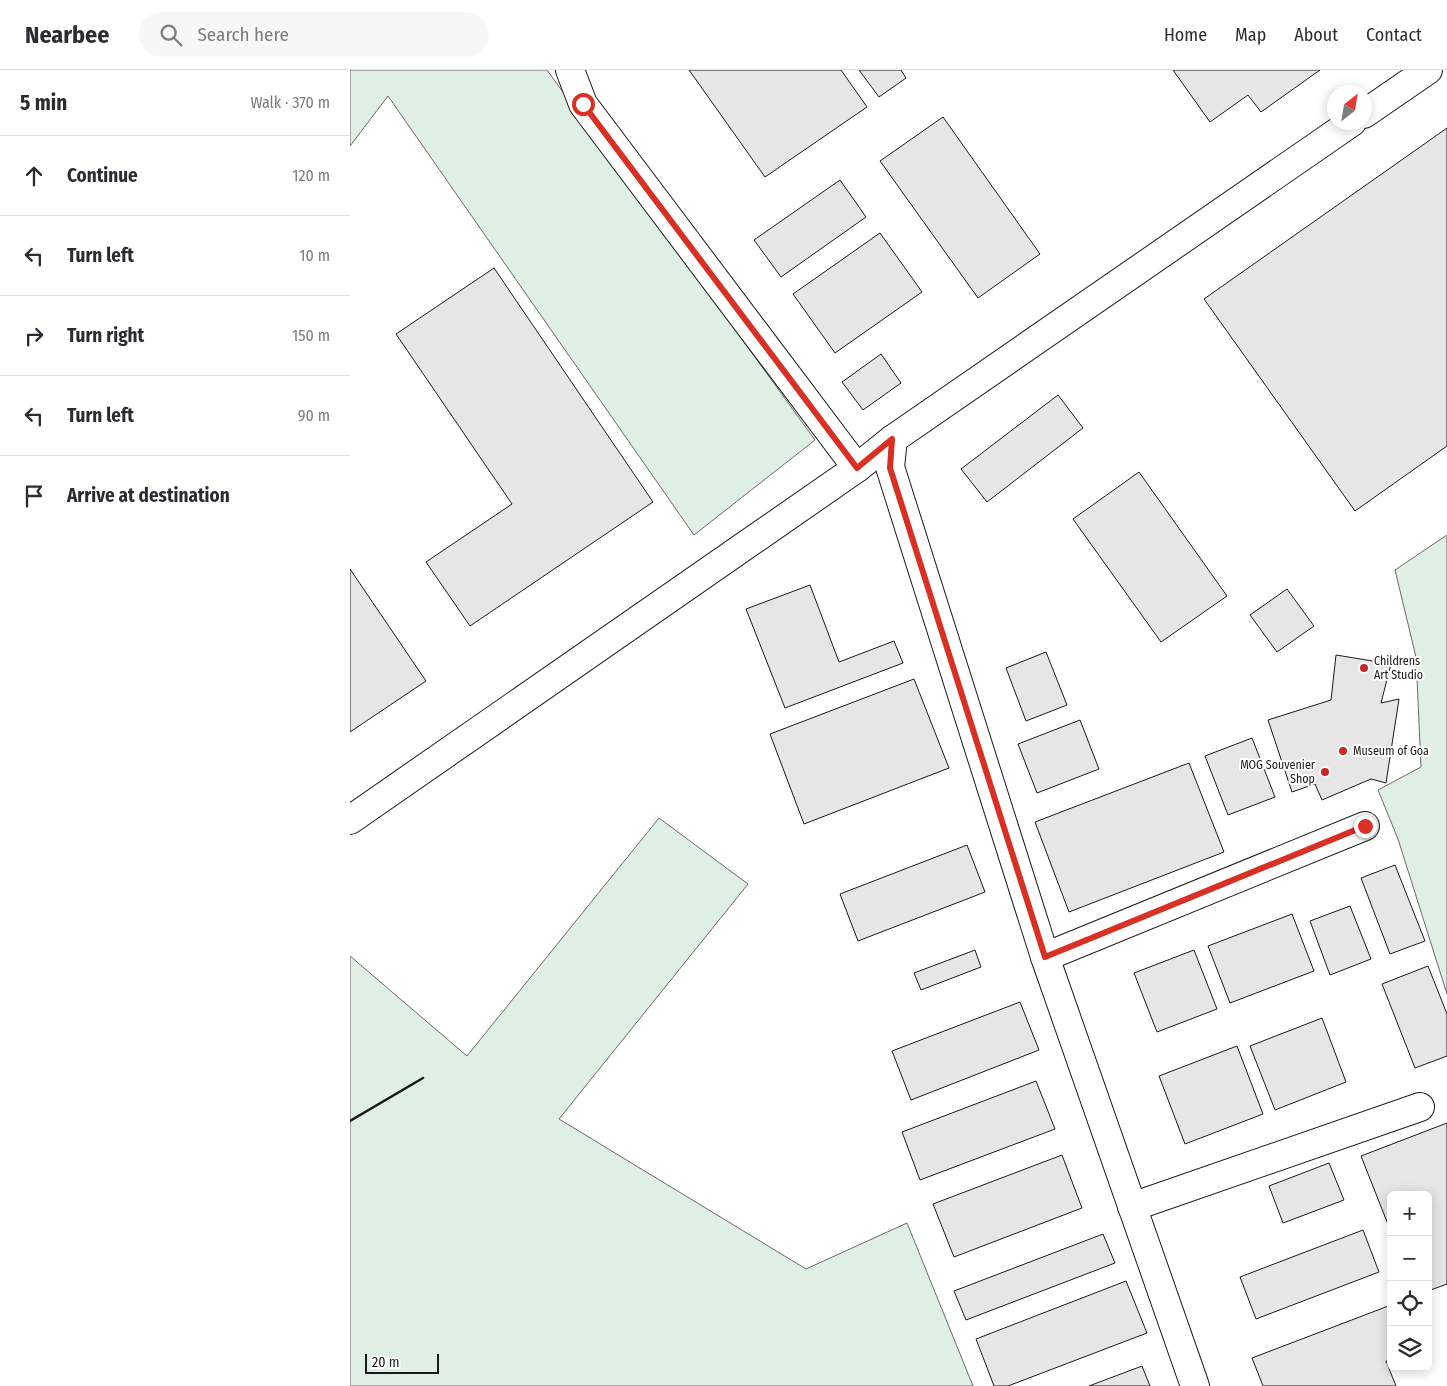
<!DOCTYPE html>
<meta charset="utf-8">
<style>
body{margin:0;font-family:"Fira Sans Condensed",sans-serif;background:#f7f7f7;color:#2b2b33}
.controls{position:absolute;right:15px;bottom:15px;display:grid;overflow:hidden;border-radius:8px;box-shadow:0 2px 12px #0003}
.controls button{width:45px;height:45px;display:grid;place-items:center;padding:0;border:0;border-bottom:1px solid #e1e1e2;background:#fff;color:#2b2b33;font:25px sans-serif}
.compass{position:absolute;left:977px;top:15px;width:45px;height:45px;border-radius:50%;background:#fff;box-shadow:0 2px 12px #0003;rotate:31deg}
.scale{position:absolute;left:15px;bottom:12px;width:74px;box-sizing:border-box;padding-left:5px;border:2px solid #1a1a1a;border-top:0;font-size:14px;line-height:18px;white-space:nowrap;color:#1a1a1a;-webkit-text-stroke:4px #fff;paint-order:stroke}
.stop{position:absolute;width:15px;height:15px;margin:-11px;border:4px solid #d93025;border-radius:50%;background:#fff}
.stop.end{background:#d93025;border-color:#fff;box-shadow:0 1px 5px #0008}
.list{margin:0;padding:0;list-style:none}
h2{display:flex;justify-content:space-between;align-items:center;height:65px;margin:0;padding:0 20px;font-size:21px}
h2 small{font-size:16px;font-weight:400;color:#7c7c81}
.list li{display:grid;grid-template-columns:32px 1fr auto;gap:15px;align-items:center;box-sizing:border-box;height:80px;padding:0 20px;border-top:1px solid #e1e1e2}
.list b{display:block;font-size:19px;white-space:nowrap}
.list em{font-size:16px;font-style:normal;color:#7c7c81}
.icon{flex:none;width:28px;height:28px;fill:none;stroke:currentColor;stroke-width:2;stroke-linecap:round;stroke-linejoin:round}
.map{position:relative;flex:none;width:1097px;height:1316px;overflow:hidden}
header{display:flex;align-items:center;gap:30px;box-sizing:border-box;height:70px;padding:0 25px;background:#fff;border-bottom:1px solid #e1e1e2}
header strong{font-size:24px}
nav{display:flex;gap:28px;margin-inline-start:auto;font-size:18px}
.search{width:350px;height:45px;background:#f7f7f7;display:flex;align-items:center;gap:12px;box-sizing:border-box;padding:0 18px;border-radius:28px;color:#7c7c81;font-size:19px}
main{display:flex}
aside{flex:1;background:#fff}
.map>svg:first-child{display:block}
</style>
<header>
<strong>Nearbee</strong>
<div class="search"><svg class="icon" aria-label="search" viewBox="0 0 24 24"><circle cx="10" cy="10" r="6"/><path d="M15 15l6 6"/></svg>Search here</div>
<nav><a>Home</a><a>Map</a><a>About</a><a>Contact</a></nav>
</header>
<main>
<aside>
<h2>5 min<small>Walk · 370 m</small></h2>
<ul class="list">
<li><svg class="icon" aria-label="ahead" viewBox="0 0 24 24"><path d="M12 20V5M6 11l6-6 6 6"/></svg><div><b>Continue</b></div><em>120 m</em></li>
<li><svg class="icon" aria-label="left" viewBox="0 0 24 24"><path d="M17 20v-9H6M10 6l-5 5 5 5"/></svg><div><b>Turn left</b></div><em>10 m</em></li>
<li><svg class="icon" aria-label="right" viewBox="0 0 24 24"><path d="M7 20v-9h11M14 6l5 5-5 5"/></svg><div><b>Turn right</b></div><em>150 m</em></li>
<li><svg class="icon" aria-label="left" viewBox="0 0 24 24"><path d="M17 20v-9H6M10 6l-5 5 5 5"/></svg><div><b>Turn left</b></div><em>90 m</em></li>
<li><svg class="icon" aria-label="arrive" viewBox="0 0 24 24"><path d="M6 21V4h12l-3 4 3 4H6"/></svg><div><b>Arrive at destination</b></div></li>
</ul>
</aside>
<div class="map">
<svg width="1097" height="1316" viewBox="0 0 1097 1316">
<rect width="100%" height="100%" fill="#fff"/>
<!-- green -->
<g fill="#e0efe3" stroke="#6a6a6a">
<polygon points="0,0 197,0 465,370 344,465 38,26 0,76"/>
<polygon points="1097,465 1097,924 1048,769 1028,720 1071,697 1066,587 1045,500"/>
<polygon points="309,748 398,814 209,1049 456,1199 557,1153 623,1316 0,1316 0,886 117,986"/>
</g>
<!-- building -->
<g fill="#e6e6e6" stroke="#1a1a1a">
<polygon points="339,0 491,0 517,37 415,107"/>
<polygon points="509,0 551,0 556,8 529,27"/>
<polygon points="823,0 970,0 911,42 898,25 860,52"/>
<polygon points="593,47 690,184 628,228 530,91"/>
<polygon points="1097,58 1097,376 1005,441 854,229"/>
<polygon points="490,110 516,147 431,207 404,170"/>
<polygon points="530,163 572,222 485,283 443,224"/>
<polygon points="144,198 303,432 120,556 76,492 162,434 46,264"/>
<polygon points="531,284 551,313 513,340 492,312"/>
<polygon points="708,325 733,358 637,432 611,399"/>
<polygon points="789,402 877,526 811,572 723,449"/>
<polygon points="0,499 76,611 0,662"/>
<polygon points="460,515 489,592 544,571 553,593 435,638 396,539"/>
<polygon points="937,519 964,556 927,582 900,545"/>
<polygon points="696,582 717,635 676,651 656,598"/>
<polygon points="986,585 1041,594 1031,633 1049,629 1036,713 1021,709 972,730 965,714 942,722 918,650 981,630"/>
<polygon points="564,609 599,698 454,754 420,664"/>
<polygon points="730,650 749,699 687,723 668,674"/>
<polygon points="902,668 925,727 878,745 855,686"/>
<polygon points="839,693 874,782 719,842 685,752"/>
<polygon points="617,775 635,822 508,871 490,824"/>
<polygon points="1045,795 1075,871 1040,884 1011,808"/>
<polygon points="1000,836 1021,889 980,905 960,851"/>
<polygon points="942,844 964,901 880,933 858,876"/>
<polygon points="625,880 631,897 571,920 564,903"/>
<polygon points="844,880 867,939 807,962 784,903"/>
<polygon points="1078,896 1097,944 1097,986 1065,998 1032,914"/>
<polygon points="670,932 689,980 561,1030 542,981"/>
<polygon points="972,948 996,1012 925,1040 900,976"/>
<polygon points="887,976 913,1044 835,1074 809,1006"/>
<polygon points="686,1011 705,1059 570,1110 552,1062"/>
<polygon points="1097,1053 1097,1214 1078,1221 1078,1125 1041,1125 1041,1162 1011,1086"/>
<polygon points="712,1085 732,1138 604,1187 583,1134"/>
<polygon points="979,1093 994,1130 933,1153 919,1116"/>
<polygon points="1013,1160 1029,1202 906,1249 890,1207"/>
<polygon points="753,1164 765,1193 616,1250 604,1221"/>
<polygon points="776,1211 797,1263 658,1316 644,1316 626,1269"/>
<polygon points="1041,1235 1041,1289 1036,1291 1046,1316 913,1316 902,1288"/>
<polygon points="792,1296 800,1316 739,1316"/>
</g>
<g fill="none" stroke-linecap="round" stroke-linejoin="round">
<defs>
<g id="minor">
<polyline points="220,0 233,34 507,398"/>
<polyline points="1014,44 1078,0"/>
<polyline points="543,369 540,397 695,887 845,1316"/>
<polyline points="0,750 507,398 543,369 1002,52"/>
<polyline points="695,887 1015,756"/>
<polyline points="782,1137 1070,1037"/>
</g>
</defs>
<!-- minor casing -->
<use href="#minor" stroke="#1a1a1a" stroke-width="30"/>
<!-- minor -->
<use href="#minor" stroke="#fff" stroke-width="28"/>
<!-- wall -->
<polyline stroke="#1a1a1a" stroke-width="2.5" points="0,1051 73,1008"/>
</g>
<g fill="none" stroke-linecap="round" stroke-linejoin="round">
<!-- route -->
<polyline stroke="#d93025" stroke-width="6" points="233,34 507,398 542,369 540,398 695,887 1015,756"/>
</g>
<!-- markers -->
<g fill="#c62828" stroke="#fff" stroke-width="2">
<circle cx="1014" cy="598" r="5"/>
<circle cx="993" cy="681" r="5"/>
<circle cx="975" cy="702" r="5"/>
</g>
<g text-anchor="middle" stroke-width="4" stroke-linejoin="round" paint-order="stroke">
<!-- poi labels -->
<g font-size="12" fill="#1a1a1a" stroke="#fff" text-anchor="start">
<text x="1024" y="595">Childrens<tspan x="1024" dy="14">Art Studio</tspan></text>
<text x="1003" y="685">Museum of Goa</text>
<text x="965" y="699" text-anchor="end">MOG Souvenier<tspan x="965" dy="14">Shop</tspan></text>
</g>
</g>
</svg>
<div class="controls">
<button>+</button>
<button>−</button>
<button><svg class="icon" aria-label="locate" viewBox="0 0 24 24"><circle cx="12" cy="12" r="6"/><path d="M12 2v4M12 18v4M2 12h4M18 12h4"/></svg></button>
<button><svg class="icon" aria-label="layers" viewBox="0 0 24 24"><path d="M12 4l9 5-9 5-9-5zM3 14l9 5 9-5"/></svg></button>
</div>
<svg class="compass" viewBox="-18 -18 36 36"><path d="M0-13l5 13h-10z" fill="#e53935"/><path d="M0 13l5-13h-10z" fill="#7c7c81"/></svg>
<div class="scale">20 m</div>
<div class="stop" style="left:233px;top:34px"></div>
<div class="stop end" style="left:1015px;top:756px"></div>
</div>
</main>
